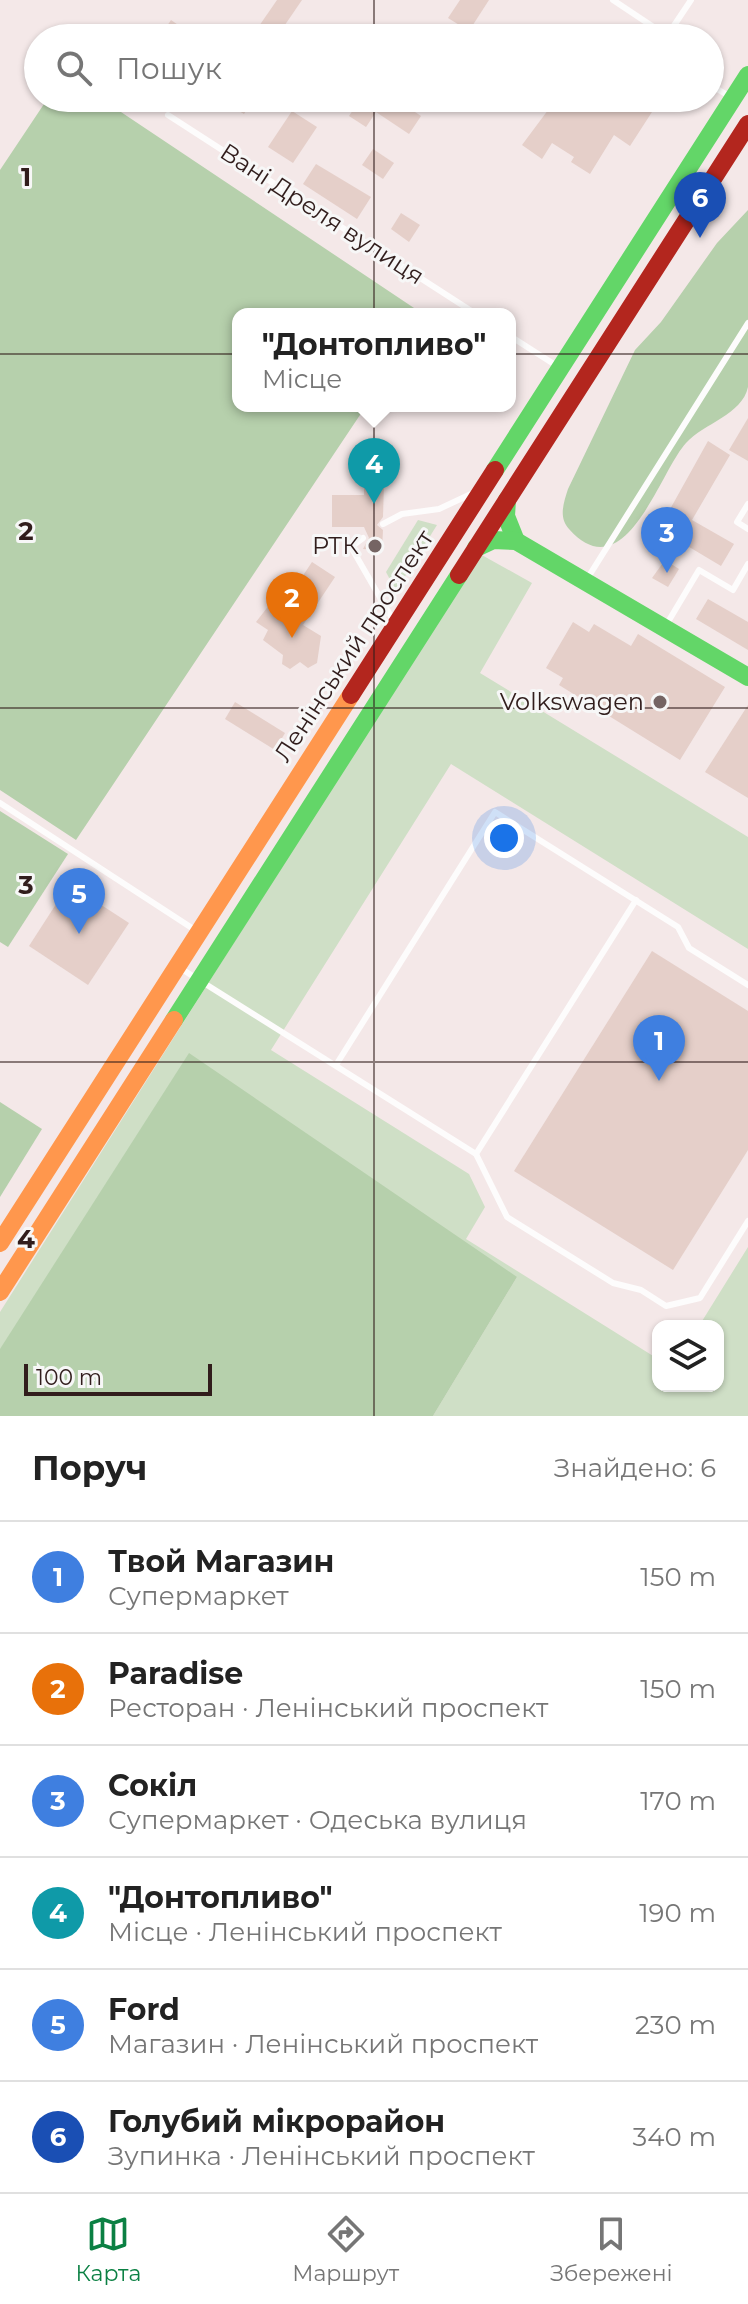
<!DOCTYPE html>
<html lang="uk">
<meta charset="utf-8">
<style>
body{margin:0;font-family:Montserrat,sans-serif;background:#f2f2f2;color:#222}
.controls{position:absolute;right:24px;bottom:24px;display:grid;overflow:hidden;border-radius:16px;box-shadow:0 2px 6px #0004}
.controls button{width:72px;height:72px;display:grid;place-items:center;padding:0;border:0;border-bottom:2px solid #e0e0e0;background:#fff;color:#222;font:40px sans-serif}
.scale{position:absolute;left:24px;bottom:20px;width:188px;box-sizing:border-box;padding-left:8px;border:4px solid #311d1c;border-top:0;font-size:22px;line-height:28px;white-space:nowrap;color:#311d1c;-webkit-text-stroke:6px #f7f7f7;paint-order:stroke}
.you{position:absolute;left:504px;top:838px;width:28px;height:28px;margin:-20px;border:6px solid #fff;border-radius:50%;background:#1a73e8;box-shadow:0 0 0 12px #1a73e833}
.badge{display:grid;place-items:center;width:52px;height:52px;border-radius:50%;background:#0b8043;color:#fff;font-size:26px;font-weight:700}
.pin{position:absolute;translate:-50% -66px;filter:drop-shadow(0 2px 4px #0008)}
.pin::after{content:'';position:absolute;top:42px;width:28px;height:24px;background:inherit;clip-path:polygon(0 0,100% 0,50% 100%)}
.popup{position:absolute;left:232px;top:308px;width:284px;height:104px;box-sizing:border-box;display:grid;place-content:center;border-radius:16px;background:#fff;filter:drop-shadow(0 2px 6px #0005);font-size:26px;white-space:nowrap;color:#767676}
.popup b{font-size:30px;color:#222}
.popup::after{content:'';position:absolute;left:50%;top:100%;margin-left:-16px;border:16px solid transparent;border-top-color:#fff}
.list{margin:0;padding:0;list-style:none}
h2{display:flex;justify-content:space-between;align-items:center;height:104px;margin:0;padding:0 32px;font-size:34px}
h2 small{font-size:26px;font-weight:400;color:#767676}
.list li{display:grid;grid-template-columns:52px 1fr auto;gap:24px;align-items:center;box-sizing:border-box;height:112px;padding:0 32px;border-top:2px solid #e0e0e0}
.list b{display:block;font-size:30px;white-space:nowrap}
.list p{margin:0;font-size:26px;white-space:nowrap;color:#767676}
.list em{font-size:26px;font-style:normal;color:#767676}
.icon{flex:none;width:44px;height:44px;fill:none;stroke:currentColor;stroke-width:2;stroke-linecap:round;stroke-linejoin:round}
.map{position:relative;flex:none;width:748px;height:1416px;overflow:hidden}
.search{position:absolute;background:#fff;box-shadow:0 2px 6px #0004;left:24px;right:24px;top:24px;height:88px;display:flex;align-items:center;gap:20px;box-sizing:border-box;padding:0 28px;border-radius:44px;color:#767676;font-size:30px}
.sheet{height:776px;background:#fff}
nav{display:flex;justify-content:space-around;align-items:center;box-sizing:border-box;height:112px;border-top:2px solid #e0e0e0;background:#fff;font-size:22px;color:#767676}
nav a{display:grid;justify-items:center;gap:4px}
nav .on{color:#0b8043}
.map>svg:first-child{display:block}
</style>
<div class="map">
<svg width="748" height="1416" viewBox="0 0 748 1416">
<rect width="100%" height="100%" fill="#f4e8e8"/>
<!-- green -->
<g fill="#cfdfc6">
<polygon points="418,520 437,525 396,591 386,572"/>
<polygon points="480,554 532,583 480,673 748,837 748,949 451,764 271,1050 469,1174 485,1207 466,1239 658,1359 658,1386 718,1386 718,1326 699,1326 748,1247 748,1416 433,1416 517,1277 0,1349 0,1312"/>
</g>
<!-- forest -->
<g fill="#b6d0ac">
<polygon points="48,98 100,98 423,314 238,314 238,406 366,406 76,840 0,790 0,170"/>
<path d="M748 210C748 252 748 295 748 338 748 353 748 372 748 387 742 415 704 423 686 443 660 471 625 592 569 529 558 517 564 502 568 489L635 350 661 322 717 243Z"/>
<polygon points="0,811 68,854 8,947 0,942"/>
<polygon points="189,1053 517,1277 433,1416 0,1416 0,1349"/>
<polygon points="0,1102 42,1129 0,1197"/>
</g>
<!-- building -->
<g fill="#e5cfc9">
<polygon points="277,0 302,0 276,38 270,38 257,29"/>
<polygon points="460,0 489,0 469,31 448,18"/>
<polygon points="171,20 197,38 159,38"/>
<polygon points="238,98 254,98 244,114 232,107"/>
<polygon points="361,98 394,98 421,116 409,134 376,112 366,127 349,116"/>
<polygon points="557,98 661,98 630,146 614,135 590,174 571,162 574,157 552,143 542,159 522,145"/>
<polygon points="292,111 317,127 293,163 268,147"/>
<polygon points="373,149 394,163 383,179 362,165"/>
<polygon points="316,164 371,197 357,219 303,184"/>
<polygon points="401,213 420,225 409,242 391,229"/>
<polygon points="748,418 748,461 729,450"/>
<polygon points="708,441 730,455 692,520 734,544 721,566 659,529"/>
<polygon points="364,482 384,484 383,517 377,525 383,530 382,550 363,549 369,538 364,527 332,527 332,495 364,495"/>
<polygon points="665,560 679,569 668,587 652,578"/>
<polygon points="312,562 335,577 303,625 321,636 317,663 308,668 300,662 290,669 282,664 283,655 263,640 268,630 256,622 270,604 280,610"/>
<polygon points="708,599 748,622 748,650 696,619"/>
<polygon points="573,622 589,632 594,624 631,646 638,634 725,687 680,760 559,685 563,678 546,668"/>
<polygon points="235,702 285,733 275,750 225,719"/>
<polygon points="748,705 748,798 705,772"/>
<polygon points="69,884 129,923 88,985 29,946"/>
<polygon points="652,951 748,1011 748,1150 673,1270 514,1171"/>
</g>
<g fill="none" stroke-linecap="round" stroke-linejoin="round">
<!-- lane -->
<g stroke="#fdfcfc" stroke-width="6">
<polyline points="613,0 667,36 691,0"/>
<polyline points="710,85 731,97"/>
<polyline points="168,115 476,314"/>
<polyline points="510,336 557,366"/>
<polyline points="748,504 737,522 748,529"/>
<polyline points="383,524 402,514 439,509 471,494"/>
<polyline points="363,538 351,547 393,620"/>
<polyline points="587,579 748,323"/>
<polyline points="665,627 699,570 733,590 748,564"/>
<polyline points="0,803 195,930"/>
<polyline points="180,968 476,1154 507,1217 613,1283 641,1290 666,1306 700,1298 748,1221"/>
<polyline points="336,1065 495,812 678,927 689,948 748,985"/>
<polyline points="476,1154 636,900"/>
</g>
<!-- fast -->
<g stroke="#63d668" stroke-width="18">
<polyline points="495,470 748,75"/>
<polyline points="507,500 506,516 516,541"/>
<polyline points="476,548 493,540 516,541 748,677"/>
<polyline points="174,1020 459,575"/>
</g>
<!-- slow -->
<g stroke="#ff974d" stroke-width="18">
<polyline points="0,1243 351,695"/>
<polyline points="0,1292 174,1020"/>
</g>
<!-- jam -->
<g stroke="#b3261e" stroke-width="18">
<polyline points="459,575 748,124"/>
<polyline points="351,695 495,470"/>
</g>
</g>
<!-- grid -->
<path fill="none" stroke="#311d1c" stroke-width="2" stroke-opacity="0.55" d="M374 0V38M374 98V1416M0 354H748M0 708H748M0 1062H748"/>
<!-- markers -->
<g fill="#756463" stroke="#f7f7f7" stroke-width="3">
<circle cx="375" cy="546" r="8"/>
<circle cx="660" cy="702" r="8"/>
</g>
<g text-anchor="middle" stroke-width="6" stroke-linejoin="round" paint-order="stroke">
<!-- street labels -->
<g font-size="24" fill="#311d1c" stroke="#f7f7f7">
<text transform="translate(322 214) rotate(33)" y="8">Вані Дреля вулиця</text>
<text transform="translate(354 646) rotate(-57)" y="8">Ленінський проспект</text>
</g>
<!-- poi labels -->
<g font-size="24" fill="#311d1c" stroke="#f7f7f7" text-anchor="end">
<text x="359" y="554">РТК</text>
<text x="644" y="710">Volkswagen</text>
</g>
</g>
<g font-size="26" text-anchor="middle" font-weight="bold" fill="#311d1c" stroke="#f7f7f7" stroke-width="6" stroke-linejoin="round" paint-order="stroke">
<text x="26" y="186">1</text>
<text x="26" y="540">2</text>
<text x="26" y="894">3</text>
<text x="26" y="1248">4</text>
</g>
</svg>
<div class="controls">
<button><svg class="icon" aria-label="layers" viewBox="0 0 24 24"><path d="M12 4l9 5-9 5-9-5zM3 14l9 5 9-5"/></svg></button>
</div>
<div class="scale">100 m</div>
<div class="you"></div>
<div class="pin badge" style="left:659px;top:1081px;background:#3f7fe0">1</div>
<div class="pin badge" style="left:292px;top:638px;background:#e8710a">2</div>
<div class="pin badge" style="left:667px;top:573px;background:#3f7fe0">3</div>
<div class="pin badge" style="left:374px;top:504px;background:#0f9aa8">4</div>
<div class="popup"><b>&quot;Донтопливо&quot;</b>Місце</div>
<div class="pin badge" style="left:79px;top:934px;background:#3f7fe0">5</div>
<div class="pin badge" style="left:700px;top:238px;background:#1a4fb4">6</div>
<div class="search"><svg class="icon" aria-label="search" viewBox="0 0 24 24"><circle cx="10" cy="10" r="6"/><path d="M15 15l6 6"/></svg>Пошук</div>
</div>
<section class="sheet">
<h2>Поруч<small>Знайдено: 6</small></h2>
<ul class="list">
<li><span class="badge" style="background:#3f7fe0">1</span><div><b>Твой Магазин</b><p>Супермаркет</p></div><em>150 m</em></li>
<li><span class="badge" style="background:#e8710a">2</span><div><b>Paradise</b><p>Ресторан · Ленінський проспект</p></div><em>150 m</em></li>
<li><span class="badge" style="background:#3f7fe0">3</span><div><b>Сокіл</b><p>Супермаркет · Одеська вулиця</p></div><em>170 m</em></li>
<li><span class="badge" style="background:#0f9aa8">4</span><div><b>&quot;Донтопливо&quot;</b><p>Місце · Ленінський проспект</p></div><em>190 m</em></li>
<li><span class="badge" style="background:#3f7fe0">5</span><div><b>Ford</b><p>Магазин · Ленінський проспект</p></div><em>230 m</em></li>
<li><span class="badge" style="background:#1a4fb4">6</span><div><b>Голубий мікрорайон</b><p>Зупинка · Ленінський проспект</p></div><em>340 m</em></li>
</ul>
</section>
<nav>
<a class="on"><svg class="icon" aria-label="map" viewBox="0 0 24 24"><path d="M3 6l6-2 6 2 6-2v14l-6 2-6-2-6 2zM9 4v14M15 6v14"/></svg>Карта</a>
<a><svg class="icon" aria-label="directions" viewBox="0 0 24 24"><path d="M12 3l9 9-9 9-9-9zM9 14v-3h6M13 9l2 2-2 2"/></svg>Маршрут</a>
<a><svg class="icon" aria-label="saved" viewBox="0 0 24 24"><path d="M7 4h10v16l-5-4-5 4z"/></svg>Збережені</a>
</nav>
